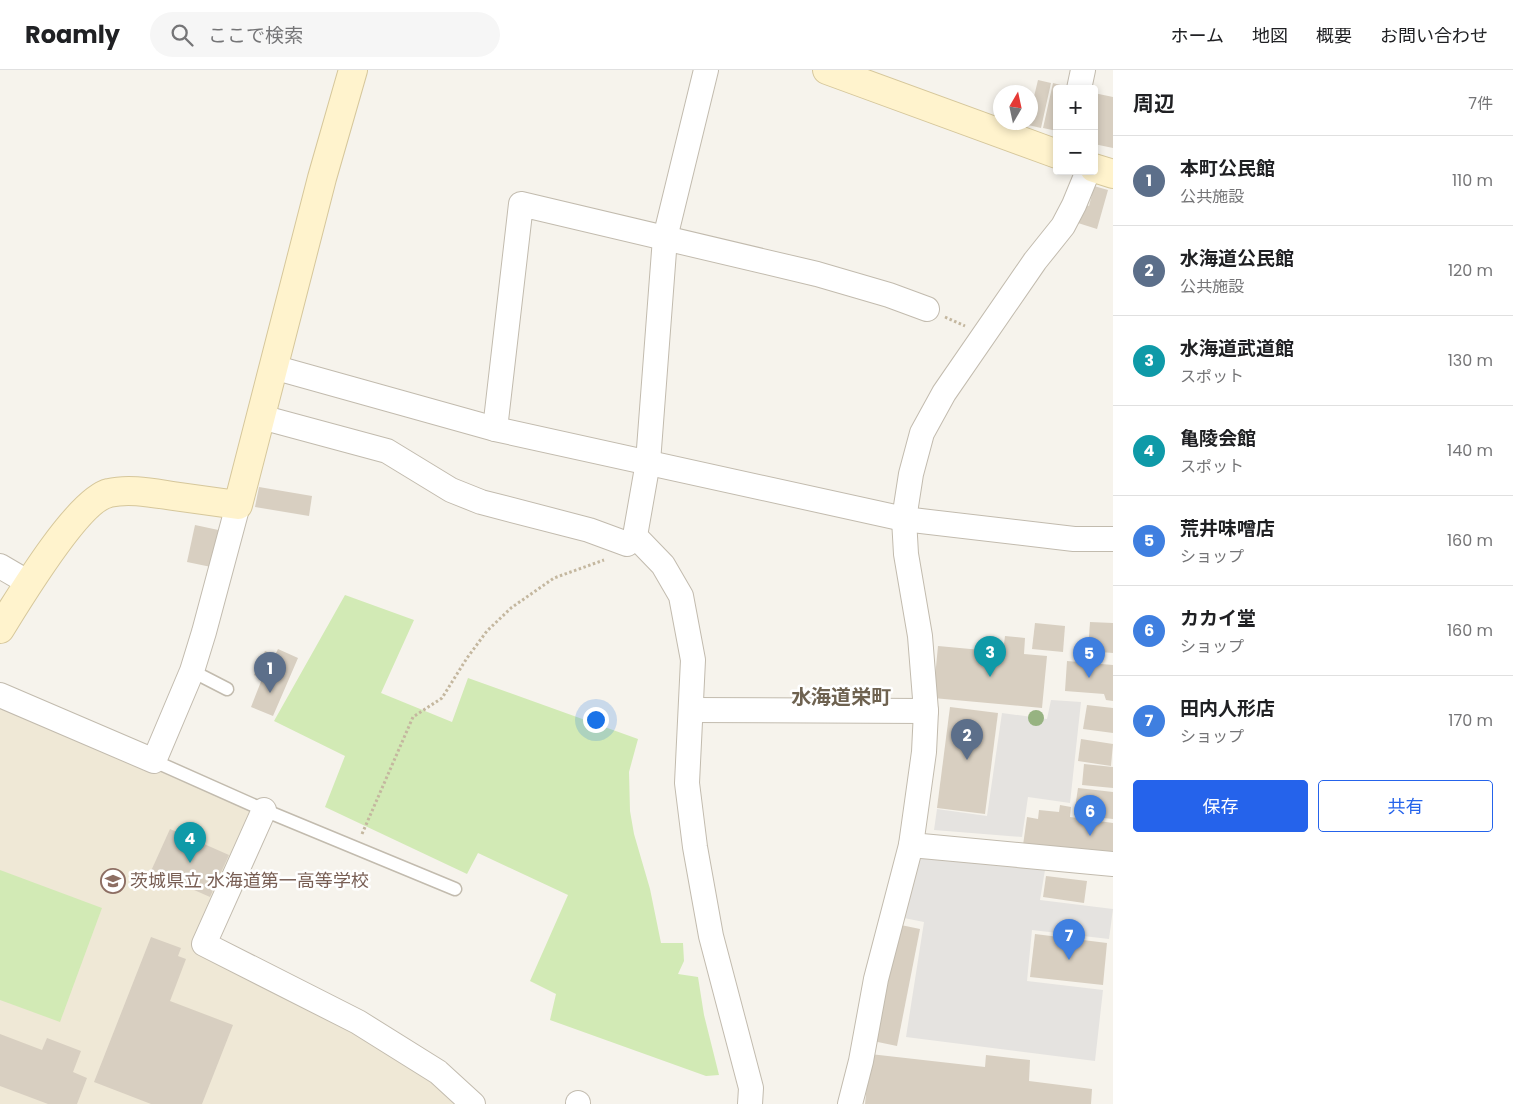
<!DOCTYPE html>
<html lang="ja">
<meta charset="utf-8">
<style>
body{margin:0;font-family:Poppins,"Noto Sans JP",sans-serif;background:#f6f6f6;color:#202124}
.controls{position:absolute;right:15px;top:15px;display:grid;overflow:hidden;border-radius:5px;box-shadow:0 2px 8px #0003}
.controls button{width:45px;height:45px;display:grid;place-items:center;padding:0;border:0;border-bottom:1px solid #e0e0e0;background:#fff;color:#202124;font:25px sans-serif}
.compass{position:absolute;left:993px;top:15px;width:45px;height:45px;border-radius:50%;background:#fff;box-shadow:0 2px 8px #0003;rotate:9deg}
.you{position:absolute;left:595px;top:649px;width:18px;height:18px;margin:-12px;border:4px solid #fff;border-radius:50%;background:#1a73e8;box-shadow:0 0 0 8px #1a73e833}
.badge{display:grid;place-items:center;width:32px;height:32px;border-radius:50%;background:#2563eb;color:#fff;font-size:16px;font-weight:700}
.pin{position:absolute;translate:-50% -41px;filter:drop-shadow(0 1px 2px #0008)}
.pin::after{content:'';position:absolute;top:26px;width:18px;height:15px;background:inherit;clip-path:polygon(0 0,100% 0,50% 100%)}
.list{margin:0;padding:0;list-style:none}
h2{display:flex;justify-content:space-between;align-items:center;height:65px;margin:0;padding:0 20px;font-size:21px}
h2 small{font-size:16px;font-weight:400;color:#757577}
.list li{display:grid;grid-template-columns:32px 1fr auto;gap:15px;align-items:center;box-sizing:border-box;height:90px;padding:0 20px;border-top:1px solid #e0e0e0}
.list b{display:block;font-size:19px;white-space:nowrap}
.list p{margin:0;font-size:16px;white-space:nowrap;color:#757577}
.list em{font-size:16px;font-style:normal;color:#757577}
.actions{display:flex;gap:10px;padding:15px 20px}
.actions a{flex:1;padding:11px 0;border:1px solid #2563eb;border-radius:5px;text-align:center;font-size:18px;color:#2563eb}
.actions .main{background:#2563eb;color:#fff}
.icon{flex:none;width:28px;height:28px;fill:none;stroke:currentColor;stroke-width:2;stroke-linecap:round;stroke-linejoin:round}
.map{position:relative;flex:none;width:1113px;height:1034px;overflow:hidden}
header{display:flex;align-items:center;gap:30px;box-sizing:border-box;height:70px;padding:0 25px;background:#fff;border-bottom:1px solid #e0e0e0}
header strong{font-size:24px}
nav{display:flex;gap:28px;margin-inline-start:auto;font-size:18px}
.search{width:350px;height:45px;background:#f6f6f6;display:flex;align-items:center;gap:12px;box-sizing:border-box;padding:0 18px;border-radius:28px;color:#757577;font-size:19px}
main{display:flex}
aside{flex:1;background:#fff}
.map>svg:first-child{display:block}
</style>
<header>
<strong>Roamly</strong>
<div class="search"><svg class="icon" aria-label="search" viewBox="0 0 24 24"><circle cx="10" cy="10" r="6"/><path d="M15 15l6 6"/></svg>ここで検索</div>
<nav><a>ホーム</a><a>地図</a><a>概要</a><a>お問い合わせ</a></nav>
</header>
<main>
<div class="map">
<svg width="1113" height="1034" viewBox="0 0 1113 1034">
<rect width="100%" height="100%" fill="#f6f3ec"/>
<!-- education -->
<polygon fill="#efe8d6" points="0,631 258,742 196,880 326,945 449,1021 462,1034 0,1034"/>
<!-- green -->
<g fill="#d2eab5">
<polygon points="345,525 414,550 381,623 452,652 468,608 638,669 629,702 630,741 634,764 650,819 661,873 683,873 684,891 678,904 698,907 704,945 719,1005 706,1006 550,950 556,924 530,911 568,825 478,783 467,804 325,737 345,686 274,651"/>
<polygon points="0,800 102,838 60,952 0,930"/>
</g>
<!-- parking -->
<g fill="#e5e3e0">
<polygon points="1051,630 1081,632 1070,733 1028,727 1022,767 934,760 937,739 987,746 1002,643 1047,649"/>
<polygon points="917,781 1046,794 1040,830 1113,839 1109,869 1032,860 1027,911 1103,920 1095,991 906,967 924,852 904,848"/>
</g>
<!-- building -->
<g fill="#d8cfc1">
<polygon points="1038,10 1051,13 1041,58 1028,55 1028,52 1030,52 1030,43"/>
<polygon points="1053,13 1072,18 1057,19 1057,61 1043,58"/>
<polygon points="1094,23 1113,27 1113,78 1094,74"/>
<polygon points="1094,116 1108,120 1097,159 1078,153 1084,134 1089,136"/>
<polygon points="259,417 312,426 309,446 255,437"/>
<polygon points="195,455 223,461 216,498 187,492"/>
<polygon points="1090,552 1113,553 1113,583 1088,581"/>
<polygon points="1035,553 1065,556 1063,582 1032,579"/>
<polygon points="1005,566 1025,568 1024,584 1047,586 1042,638 933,628 938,576 1003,582"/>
<polygon points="278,579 298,588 273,646 251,637 262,609 254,605 265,581 275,585"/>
<polygon points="1067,591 1113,595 1113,631 1106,630 1104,624 1065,621"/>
<polygon points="1087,635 1113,638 1113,663 1083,659"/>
<polygon points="950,637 998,643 985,744 937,738"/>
<polygon points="1081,669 1113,674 1111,696 1078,691"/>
<polygon points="1084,694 1113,697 1113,718 1082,715"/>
<polygon points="1078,718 1113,722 1113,749 1074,745"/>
<polygon points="1060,735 1071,737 1070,747 1113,753 1113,786 1023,775 1027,747 1038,749 1039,740 1059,742"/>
<polygon points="170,759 229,785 210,827 151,801"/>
<polygon points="1046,806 1087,811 1084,833 1043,827"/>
<polygon points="896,854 920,859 897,976 873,971"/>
<polygon points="1035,864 1107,873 1103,915 1030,907"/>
<polygon points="151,867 181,878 178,886 186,889 170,931 233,955 202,1034 151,1034 94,1012"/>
<polygon points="0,964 42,980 47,968 81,981 73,1002 87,1008 77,1034 48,1034 0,1016"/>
<polygon points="870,984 985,997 986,985 1030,990 1029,1011 1092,1019 1091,1034 865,1034"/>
</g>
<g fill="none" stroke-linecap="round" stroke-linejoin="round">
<defs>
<g id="lane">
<polyline points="192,601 227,619"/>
<polyline points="154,691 264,740 455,819"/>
</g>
<g id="street">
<polyline points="706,0 665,168 648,392 635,466 663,495 681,526 693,590 687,713 695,777 711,866 751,1018 750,1034"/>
<polyline points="1079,19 1083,0"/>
<polyline points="273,297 495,359 904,449 1074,469 1113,469"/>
<polyline points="261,347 387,381 451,420 481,432 589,460 627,474"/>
<polyline points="495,359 521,134 817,204 889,225 927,239"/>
<polyline points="0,496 29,513"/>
<polyline points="0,625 154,691 192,601 204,562 238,435"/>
<polyline points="691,640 926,641"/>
<polyline points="264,740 204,874 358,952 438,1002 473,1034"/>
<polyline points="911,775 1113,794"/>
<polyline points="578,1033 578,1034"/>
<polyline points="850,1034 861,991 876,909 911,775 924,682 926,641 920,566 906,484 904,449 911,404 922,363 944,323 1035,191 1063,156 1074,135 1088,101"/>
</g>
<g id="secondary">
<polyline points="827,0 1057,84"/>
<polyline points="1094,98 1113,104"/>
<path d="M0 559C18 530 78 430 109 423 129 418 153 423 173 426 195 429 216 432 238 435L322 108 353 0"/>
</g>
</defs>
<!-- lane casing -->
<use href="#lane" stroke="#c2bbae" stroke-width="15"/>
<!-- street casing -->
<use href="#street" stroke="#c2bbae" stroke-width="26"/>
<!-- secondary casing -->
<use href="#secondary" stroke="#d6c79b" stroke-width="30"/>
<!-- path -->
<g stroke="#c4b79f" stroke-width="3" stroke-dasharray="2.5 2.5" stroke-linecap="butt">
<polyline points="945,247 965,256"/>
<polyline points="362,764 413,647 442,628 467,588 487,561 511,538 554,508 604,490"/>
</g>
<!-- lane -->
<use href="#lane" stroke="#fff" stroke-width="12"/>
<!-- street -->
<use href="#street" stroke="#fff" stroke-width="24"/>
<!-- secondary -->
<use href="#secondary" stroke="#fff3cd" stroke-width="28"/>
</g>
<!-- trees -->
<circle fill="#97b381" cx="1036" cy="648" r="8"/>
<!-- icons -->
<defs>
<symbol id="school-ring" viewBox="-11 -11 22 22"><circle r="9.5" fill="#fff" stroke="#8d6e63" stroke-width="1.5"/><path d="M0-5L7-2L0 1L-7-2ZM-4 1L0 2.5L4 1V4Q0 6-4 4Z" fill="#8d6e63"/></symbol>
</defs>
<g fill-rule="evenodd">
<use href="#school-ring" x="99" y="797" width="28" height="28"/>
</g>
<g text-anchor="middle" stroke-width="5" stroke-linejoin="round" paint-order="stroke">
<!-- education labels -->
<g font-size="18" fill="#785e54" stroke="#fff" text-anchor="start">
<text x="130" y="817">茨城県立 水海道第一高等学校</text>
</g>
<!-- quarter labels -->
<g font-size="20" font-weight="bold" fill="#6e6250" stroke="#fff">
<text x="841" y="634">水海道栄町</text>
</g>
</g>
</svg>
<div class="controls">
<button>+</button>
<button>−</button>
</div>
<svg class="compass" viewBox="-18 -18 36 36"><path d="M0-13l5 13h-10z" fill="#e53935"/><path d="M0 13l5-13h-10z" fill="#757577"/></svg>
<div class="you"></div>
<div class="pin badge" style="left:270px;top:623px;background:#5c6f8a">1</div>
<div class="pin badge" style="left:967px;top:690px;background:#5c6f8a">2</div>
<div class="pin badge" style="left:990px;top:607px;background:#0f9aa8">3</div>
<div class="pin badge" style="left:190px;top:793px;background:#0f9aa8">4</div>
<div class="pin badge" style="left:1089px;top:608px;background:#3f7fe0">5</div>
<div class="pin badge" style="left:1090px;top:766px;background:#3f7fe0">6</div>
<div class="pin badge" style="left:1069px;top:890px;background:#3f7fe0">7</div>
</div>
<aside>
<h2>周辺<small>7件</small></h2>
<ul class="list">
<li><span class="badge" style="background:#5c6f8a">1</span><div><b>本町公民館</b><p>公共施設</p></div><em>110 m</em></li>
<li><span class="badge" style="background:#5c6f8a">2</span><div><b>水海道公民館</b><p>公共施設</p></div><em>120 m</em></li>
<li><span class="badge" style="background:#0f9aa8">3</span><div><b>水海道武道館</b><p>スポット</p></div><em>130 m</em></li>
<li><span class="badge" style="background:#0f9aa8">4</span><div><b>亀陵会館</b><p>スポット</p></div><em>140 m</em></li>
<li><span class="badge" style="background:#3f7fe0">5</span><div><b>荒井味噌店</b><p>ショップ</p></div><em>160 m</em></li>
<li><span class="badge" style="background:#3f7fe0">6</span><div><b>カカイ堂</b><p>ショップ</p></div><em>160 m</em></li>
<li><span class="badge" style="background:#3f7fe0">7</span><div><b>田内人形店</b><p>ショップ</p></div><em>170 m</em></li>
</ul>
<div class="actions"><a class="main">保存</a><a>共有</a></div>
</aside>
</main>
